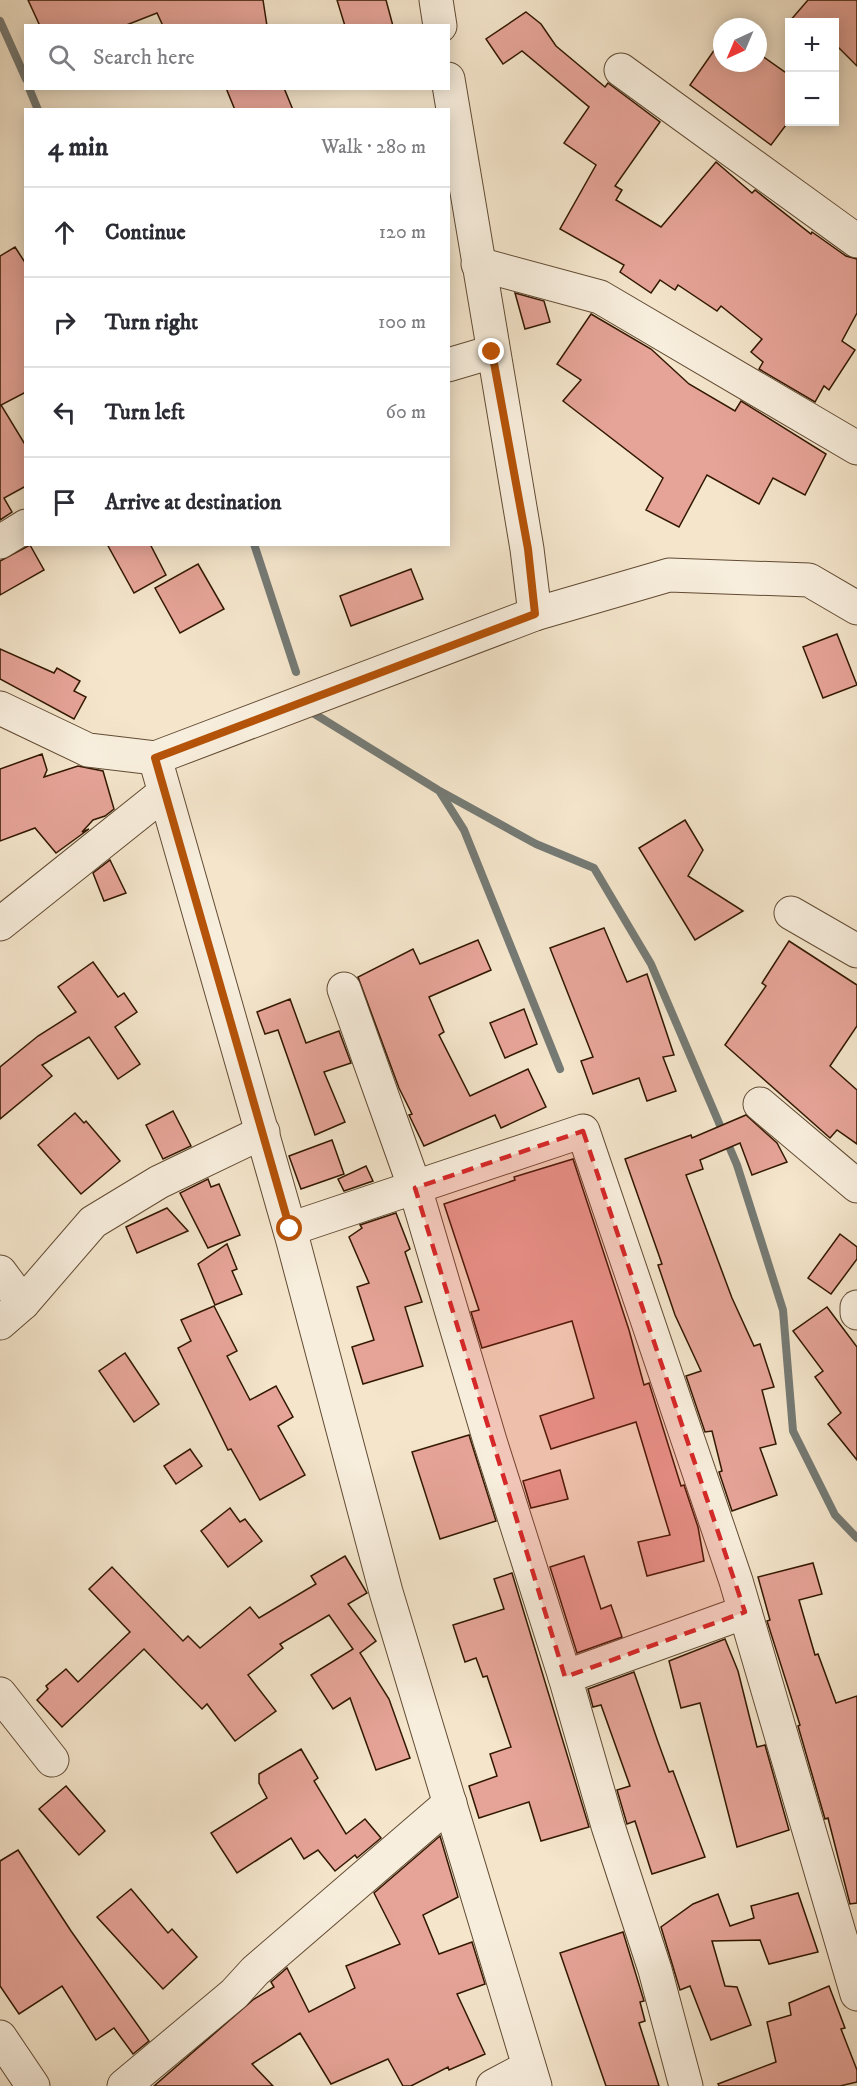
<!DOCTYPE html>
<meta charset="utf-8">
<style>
body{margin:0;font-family:"IM FELL DW Pica",serif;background:#f7f7f7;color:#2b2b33}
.controls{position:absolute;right:18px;top:18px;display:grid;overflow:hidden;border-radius:0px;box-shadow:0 3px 15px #0003}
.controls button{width:54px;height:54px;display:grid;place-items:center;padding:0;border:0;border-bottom:2px solid #e1e1e2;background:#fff;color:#2b2b33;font:30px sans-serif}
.compass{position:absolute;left:713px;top:18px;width:54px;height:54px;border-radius:50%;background:#fff;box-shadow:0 3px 15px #0003;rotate:224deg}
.stop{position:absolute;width:18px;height:18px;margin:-14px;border:4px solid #b45309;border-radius:50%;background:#fff}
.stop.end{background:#b45309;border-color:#fff;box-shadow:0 2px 6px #0008}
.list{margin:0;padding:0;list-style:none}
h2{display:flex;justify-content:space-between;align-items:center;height:78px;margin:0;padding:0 24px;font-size:26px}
h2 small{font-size:20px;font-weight:400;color:#7c7c81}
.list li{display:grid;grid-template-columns:39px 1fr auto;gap:18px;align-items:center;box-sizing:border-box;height:90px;padding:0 24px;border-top:2px solid #e1e1e2}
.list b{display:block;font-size:22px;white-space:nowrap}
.list em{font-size:20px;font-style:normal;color:#7c7c81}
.icon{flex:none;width:33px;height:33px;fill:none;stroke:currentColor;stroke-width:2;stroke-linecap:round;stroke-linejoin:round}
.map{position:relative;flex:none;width:857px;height:2086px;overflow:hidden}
.search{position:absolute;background:#fff;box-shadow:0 3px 15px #0003;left:24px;top:24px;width:426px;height:66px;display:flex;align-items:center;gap:15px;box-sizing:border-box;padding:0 21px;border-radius:0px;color:#7c7c81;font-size:22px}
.panel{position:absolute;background:#fff;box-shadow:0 3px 15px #0003;left:24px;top:108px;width:426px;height:438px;border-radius:0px}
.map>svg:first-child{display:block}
</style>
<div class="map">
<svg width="857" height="2086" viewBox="0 0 857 2086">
<rect width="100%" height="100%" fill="#f4e5cb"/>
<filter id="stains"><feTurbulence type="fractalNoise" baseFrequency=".00333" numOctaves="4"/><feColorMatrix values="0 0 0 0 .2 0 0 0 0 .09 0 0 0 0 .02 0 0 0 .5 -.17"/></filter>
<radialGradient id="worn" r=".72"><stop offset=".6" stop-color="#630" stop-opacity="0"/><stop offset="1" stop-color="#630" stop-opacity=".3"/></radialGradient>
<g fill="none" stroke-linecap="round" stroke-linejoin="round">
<!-- stream -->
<g stroke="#757a74" stroke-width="8">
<polyline points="0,21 26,79"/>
<polyline points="29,88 38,110"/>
<polyline points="254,544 296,672"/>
<polyline points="313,713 438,790 536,844 594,868 651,964 737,1165 783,1310 793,1431 835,1515 857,1538"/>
<polyline points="440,792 464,830 560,1069"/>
</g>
</g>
<!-- building -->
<g fill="#e6a498" stroke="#321800" stroke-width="1.5">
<polygon points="28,0 263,0 267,26 163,26 157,13 124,26 40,26"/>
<polygon points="337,0 386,0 393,26 345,26"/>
<polygon points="808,0 857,0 857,66 834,43 834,22 789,22"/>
<polygon points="526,12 541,24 556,46 605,87 608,83 660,122 615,186 622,190 616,200 661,227 716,162 752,193 755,190 811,234 812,232 846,256 857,259 857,313 842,341 855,350 829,390 824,386 815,402 759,369 763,362 751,352 762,339 721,306 717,311 678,285 675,290 660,280 651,293 620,272 624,265 560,229 596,165 564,143 589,107 522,51 503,64 486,39"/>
<polygon points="722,39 722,63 758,63 758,53 789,75 789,121 771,145 690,85"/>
<polygon points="226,88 284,88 293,110 235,110"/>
<polygon points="15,247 26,264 26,392 1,405 26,446 26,486 4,498 12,512 0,520 0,256"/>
<polygon points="515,293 544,301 550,322 525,329"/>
<polygon points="591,314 651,349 689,384 735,411 741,401 826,454 805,495 773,478 759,504 707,475 679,527 646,510 663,478 563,401 581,380 557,364"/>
<polygon points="107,544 150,544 166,575 134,593"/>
<polygon points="30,545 44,570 0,595 0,561"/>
<polygon points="198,564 224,609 180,633 155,588"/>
<polygon points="411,569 423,599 351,626 340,596"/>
<polygon points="837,634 857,685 823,698 803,647"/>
<polygon points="0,649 54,673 57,668 80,681 74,691 86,697 74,719 0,679"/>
<polygon points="42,754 47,770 44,777 78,766 103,771 114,809 105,816 93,820 82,832 89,829 56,853 35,828 0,841 0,769"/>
<polygon points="685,820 703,850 688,876 743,911 695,940 639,848"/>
<polygon points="110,860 126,893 104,901 93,873"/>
<polygon points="604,928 627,982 647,974 674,1055 663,1057 676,1091 647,1101 639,1078 593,1094 581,1061 593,1057 550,948"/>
<polygon points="478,940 491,970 429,997 444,1032 439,1035 470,1096 528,1069 546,1107 501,1128 495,1115 424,1146 409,1115 412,1114 399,1088 358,977 413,949 420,964"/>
<polygon points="789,941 857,985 857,1026 830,1066 857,1090 857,1144 837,1130 830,1138 725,1045 766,986 762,983"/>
<polygon points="93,962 118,997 124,993 137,1012 115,1027 140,1064 118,1079 89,1037 42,1065 52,1076 0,1119 0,1067 38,1036 76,1012 58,987"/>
<polygon points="290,999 306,1043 339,1031 351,1063 324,1072 345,1122 315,1135 278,1030 265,1034 257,1012"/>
<polygon points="524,1009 537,1044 505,1058 490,1023"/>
<polygon points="173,1111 191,1146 163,1159 146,1125"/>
<polygon points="75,1113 84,1123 86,1121 120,1161 81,1194 38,1145"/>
<polygon points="746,1115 777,1143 787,1162 752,1175 740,1143 700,1160 703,1169 686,1175 732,1298 754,1346 760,1344 774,1387 762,1390 776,1444 760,1448 777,1495 732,1511 719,1472 722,1471 712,1431 705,1432 686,1376 701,1371 675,1315 658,1265 662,1264 625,1159 691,1135 692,1138"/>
<polygon points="332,1140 344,1174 301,1189 289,1156"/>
<polygon points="573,1159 629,1330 644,1385 649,1383 681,1486 684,1485 698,1527 704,1561 647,1576 638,1542 670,1535 636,1422 551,1449 540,1416 594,1398 572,1321 482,1348 471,1312 479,1310 444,1204 515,1180 514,1177"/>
<polygon points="366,1166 373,1181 344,1191 338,1179"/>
<polygon points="208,1179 211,1187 219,1184 240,1235 208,1248 180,1193"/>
<polygon points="167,1208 188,1231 137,1253 126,1227"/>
<polygon points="396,1213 410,1249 405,1252 422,1302 405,1307 423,1366 363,1384 352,1347 374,1340 357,1287 369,1283 349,1237 362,1228 360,1225"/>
<polygon points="840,1234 857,1247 857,1259 831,1294 808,1278"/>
<polygon points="227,1244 237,1269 232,1271 242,1294 215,1305 198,1264"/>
<polygon points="214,1306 237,1351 227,1356 250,1400 276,1386 293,1417 278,1426 305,1475 260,1500 231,1449 228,1450 178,1348 191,1341 181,1320"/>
<polygon points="827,1307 857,1347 857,1460 828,1424 841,1413 815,1377 823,1371 793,1331"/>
<polygon points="125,1353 159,1404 134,1422 99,1371"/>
<polygon points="469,1435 496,1521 440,1539 412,1452"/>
<polygon points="190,1449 202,1466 176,1484 164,1466"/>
<polygon points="560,1470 568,1499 531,1508 523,1481"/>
<polygon points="230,1508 240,1522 245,1519 262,1541 228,1567 201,1531"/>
<polygon points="345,1556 367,1593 348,1604 376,1641 360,1653 389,1699 410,1758 376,1770 350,1698 333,1709 311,1675 353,1649 329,1615 280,1644 283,1648 248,1675 276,1711 235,1741 207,1704 202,1709 144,1649 62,1727 37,1700 48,1689 46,1686 66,1669 78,1682 130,1632 89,1589 112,1567 183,1641 188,1636 200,1648 250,1607 259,1618 316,1584 311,1576"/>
<polygon points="584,1556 601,1609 611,1605 622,1637 577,1653 550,1567"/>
<polygon points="813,1563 822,1594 799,1600 815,1655 818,1654 836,1703 857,1696 857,1903 850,1904 828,1818 825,1819 798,1726 800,1725 767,1621 770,1620 758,1577"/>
<polygon points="512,1573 589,1827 541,1841 529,1802 479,1818 469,1786 497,1776 490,1754 511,1747 487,1676 483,1677 476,1658 465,1662 453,1625 504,1609 494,1579"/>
<polygon points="725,1639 738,1671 757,1747 765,1745 789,1830 737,1847 700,1703 681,1708 669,1661"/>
<polygon points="634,1672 658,1742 669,1772 673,1771 705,1857 652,1874 635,1821 627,1824 617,1790 630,1786 601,1705 593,1707 588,1689"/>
<polygon points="301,1749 318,1778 314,1781 346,1834 365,1819 381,1838 357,1858 355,1855 335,1871 318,1850 304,1859 291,1838 237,1873 211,1833 267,1798 259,1783 259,1774"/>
<polygon points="66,1786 105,1831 79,1855 39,1809"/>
<polygon points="440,1836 458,1897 423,1915 439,1954 472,1942 485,1984 457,1994 485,2054 449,2070 448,2067 411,2086 403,2086 388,2059 331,2084 300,2033 252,2064 273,2086 154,2086 254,1999 274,1987 271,1982 287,1968 309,2012 355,1988 346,1966 400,1944 374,1893"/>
<polygon points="18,1850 71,1931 149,2041 133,2054 114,2028 96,2040 62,1986 19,2014 0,1986 0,1861"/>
<polygon points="131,1889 168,1933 172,1929 197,1957 163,1989 97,1917"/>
<polygon points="798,1893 818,1952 769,1964 760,1940 712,1941 725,1986 737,1987 751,2025 711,2040 690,1986 680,1990 661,1927 693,1904 718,1894 730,1926 754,1918 751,1906"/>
<polygon points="623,1932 644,2001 640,2002 645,2021 639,2023 659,2086 606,2086 560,1953"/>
<polygon points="829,1986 845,2028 841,2029 857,2070 857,2082 840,2086 719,2086 718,2084 776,2062 767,2022 791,2015 789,2003"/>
</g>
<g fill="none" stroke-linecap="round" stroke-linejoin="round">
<defs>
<g id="minor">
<polyline points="436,0 440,26"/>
<polyline points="621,70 857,241"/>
<polyline points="448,79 527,549 535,614"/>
<polyline points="478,264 600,297 857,448"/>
<polyline points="448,365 492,352"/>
<polyline points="0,542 26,526"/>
<polyline points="0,708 88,750 155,758"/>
<polyline points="791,913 857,951"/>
<polyline points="0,924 164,793"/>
<polyline points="344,989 415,1188 490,1441 565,1677"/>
<polyline points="760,1104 857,1186"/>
<polyline points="290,1229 583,1131 736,1581 857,1994"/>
<polyline points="0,1272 23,1303"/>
<polyline points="857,1307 857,1313"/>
<polyline points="0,1323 23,1303 93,1222 159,1182 263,1132"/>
<polyline points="0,1694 52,1760"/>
<polyline points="0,2037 33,2086"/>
<polyline points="124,2086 234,1994 255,1971 450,1803"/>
<polyline points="493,2086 529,2067"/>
<polyline points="535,2086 386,1592 293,1241 155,758 535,614 669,575 809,580 857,608"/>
<polyline points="686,2086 655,1970 608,1826 565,1677 745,1612"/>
</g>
</defs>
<!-- minor casing -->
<use href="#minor" stroke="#624b33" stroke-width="35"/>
<!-- minor -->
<use href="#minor" stroke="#f8eedd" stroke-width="33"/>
</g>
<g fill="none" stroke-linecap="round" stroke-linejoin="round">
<!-- route -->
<polyline stroke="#b45309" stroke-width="8" points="290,1229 155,758 535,614 528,549 492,352"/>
</g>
<!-- marked area -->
<path fill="#d62828" fill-opacity="0.2" stroke="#d62828" stroke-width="4.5" stroke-dasharray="12 8" stroke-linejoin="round" d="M583 1131 745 1612 565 1677 415 1188Z"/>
<rect width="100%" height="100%" filter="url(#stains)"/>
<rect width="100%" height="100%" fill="url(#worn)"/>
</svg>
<div class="controls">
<button>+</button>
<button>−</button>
</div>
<svg class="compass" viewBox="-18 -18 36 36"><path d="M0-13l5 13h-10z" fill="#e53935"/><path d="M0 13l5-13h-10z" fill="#7c7c81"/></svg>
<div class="stop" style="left:290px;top:1229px"></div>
<div class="stop end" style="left:492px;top:352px"></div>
<div class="search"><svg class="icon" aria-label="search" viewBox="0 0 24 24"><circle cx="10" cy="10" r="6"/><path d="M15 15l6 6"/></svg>Search here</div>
<section class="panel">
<h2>4 min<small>Walk · 280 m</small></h2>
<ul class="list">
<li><svg class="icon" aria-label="ahead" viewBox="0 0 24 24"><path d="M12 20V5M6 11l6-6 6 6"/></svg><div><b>Continue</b></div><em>120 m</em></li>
<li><svg class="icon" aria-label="right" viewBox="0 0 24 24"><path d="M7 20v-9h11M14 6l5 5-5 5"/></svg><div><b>Turn right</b></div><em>100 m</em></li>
<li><svg class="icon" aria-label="left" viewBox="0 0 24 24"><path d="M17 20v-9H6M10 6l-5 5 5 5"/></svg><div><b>Turn left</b></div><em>60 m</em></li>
<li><svg class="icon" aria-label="arrive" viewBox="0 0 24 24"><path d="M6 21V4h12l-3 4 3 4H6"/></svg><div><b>Arrive at destination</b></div></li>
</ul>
</section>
</div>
